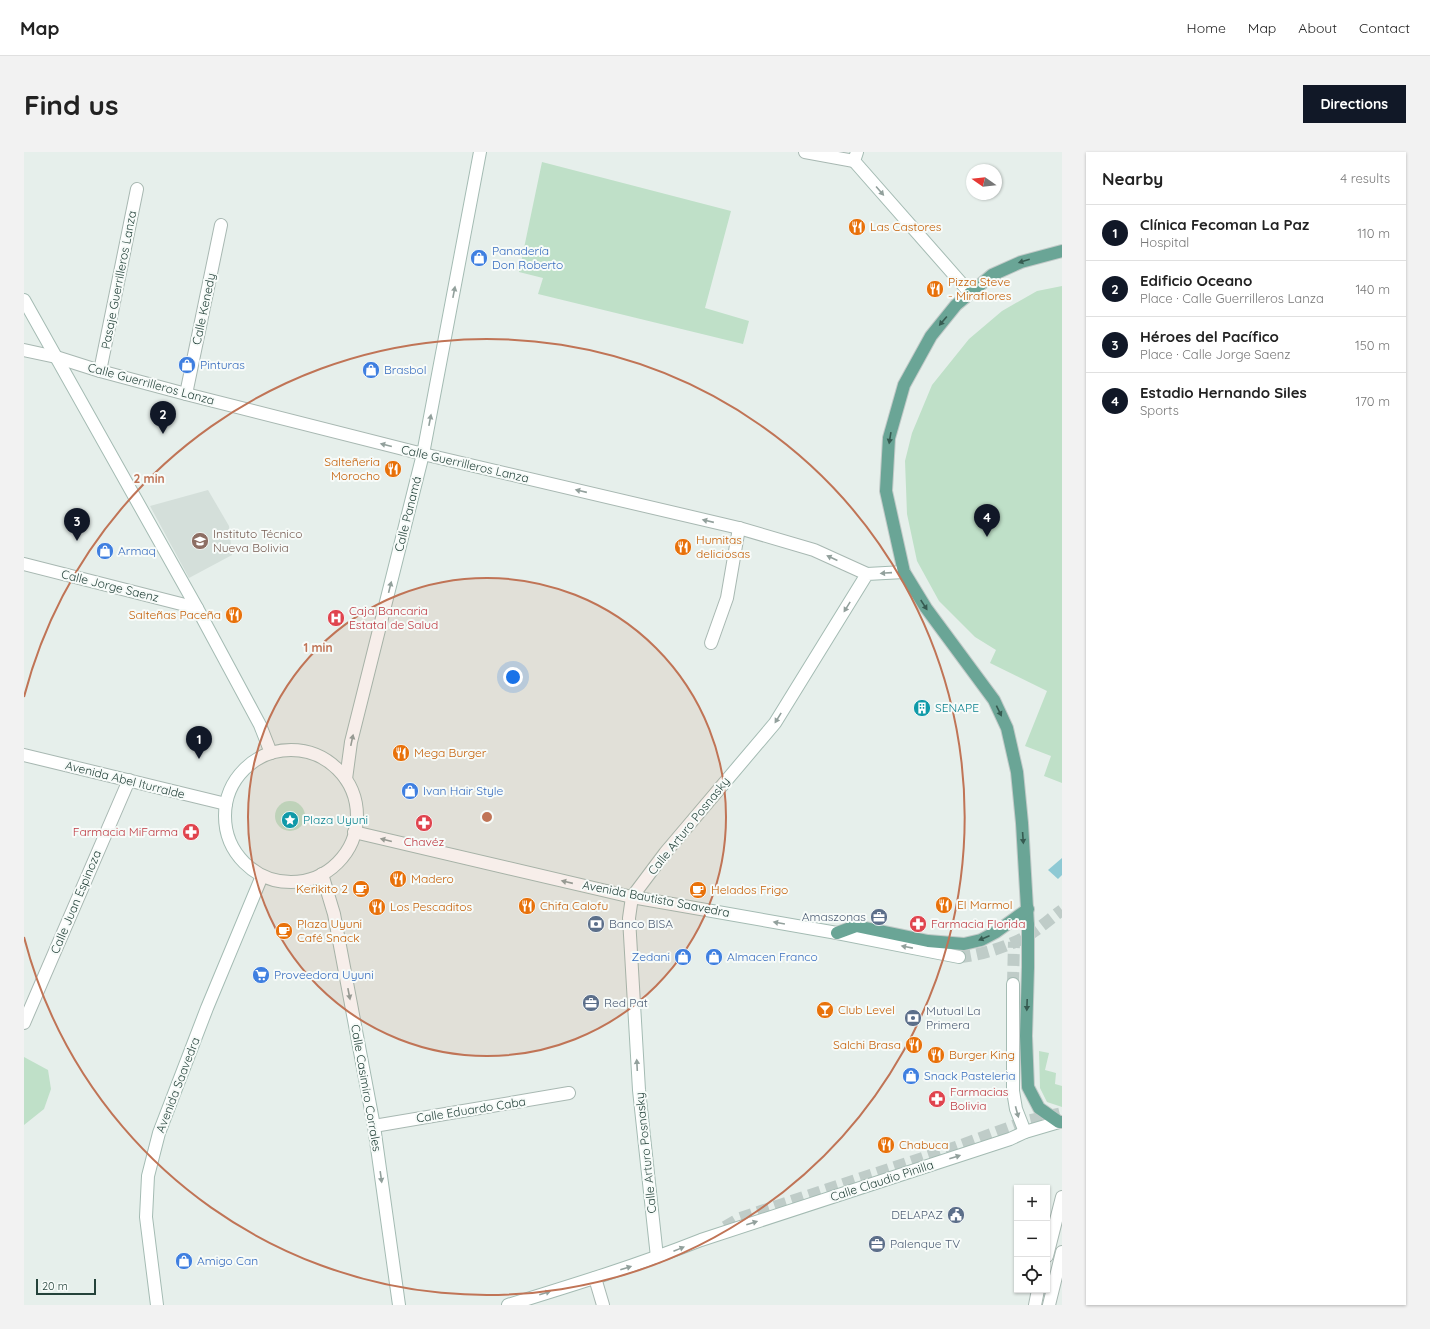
<!DOCTYPE html>
<meta charset="utf-8">
<style>
body{margin:0;font-family:Quicksand,sans-serif;background:#f2f2f2;color:#222}
.controls{position:absolute;right:12px;bottom:12px;display:grid;overflow:hidden;border-radius:0px;box-shadow:0 1px 3px #0004}
.controls button{width:36px;height:36px;display:grid;place-items:center;padding:0;border:0;border-bottom:1px solid #e0e0e0;background:#fff;color:#222;font:20px sans-serif}
.compass{position:absolute;left:942px;top:12px;width:36px;height:36px;border-radius:50%;background:#fff;box-shadow:0 1px 3px #0004;rotate:284deg}
.scale{position:absolute;left:12px;bottom:10px;width:60px;box-sizing:border-box;padding-left:4px;border:2px solid #24423a;border-top:0;font-size:11px;line-height:14px;white-space:nowrap;color:#24423a;-webkit-text-stroke:3px #f7fbf9;paint-order:stroke}
.you{position:absolute;left:489px;top:525px;width:14px;height:14px;margin:-10px;border:3px solid #fff;border-radius:50%;background:#1a73e8;box-shadow:0 0 0 6px #1a73e833}
.badge{display:grid;place-items:center;width:26px;height:26px;border-radius:50%;background:#111827;color:#fff;font-size:13px;font-weight:700}
.pin{position:absolute;translate:-50% -33px;filter:drop-shadow(0 1px 2px #0008)}
.pin::after{content:'';position:absolute;top:21px;width:14px;height:12px;background:inherit;clip-path:polygon(0 0,100% 0,50% 100%)}
.list{margin:0;padding:0;list-style:none}
h2{display:flex;justify-content:space-between;align-items:center;height:52px;margin:0;padding:0 16px;font-size:17px}
h2 small{font-size:13px;font-weight:400;color:#767676}
.list li{display:grid;grid-template-columns:26px 1fr auto;gap:12px;align-items:center;box-sizing:border-box;height:56px;padding:0 16px;border-top:1px solid #e0e0e0}
.list b{display:block;font-size:15px;white-space:nowrap}
.list p{margin:0;font-size:13px;white-space:nowrap;color:#767676}
.list em{font-size:13px;font-style:normal;color:#767676}
.icon{flex:none;width:22px;height:22px;fill:none;stroke:currentColor;stroke-width:2;stroke-linecap:round;stroke-linejoin:round}
.map{position:relative;flex:none;width:1038px;height:1153px;overflow:hidden;border-radius:0px}
header{display:flex;align-items:center;gap:24px;box-sizing:border-box;height:56px;padding:0 20px;background:#fff;border-bottom:1px solid #e0e0e0}
header strong{font-size:19px}
nav{display:flex;gap:22px;margin-inline-start:auto;font-size:14px}
.intro{display:flex;align-items:center;justify-content:space-between;box-sizing:border-box;height:96px;padding:0 24px}
h1{margin:0;font-size:28px}
.button{padding:10px 18px;border-radius:0px;background:#111827;color:#fff;font-size:14px;font-weight:700}
main{display:flex;gap:24px;padding:0 24px}
aside{flex:1;background:#fff;border-radius:0px;box-shadow:0 1px 3px #0004}
.map>svg:first-child{display:block}
</style>
<header>
<strong>Map</strong>
<nav><a>Home</a><a>Map</a><a>About</a><a>Contact</a></nav>
</header>
<div class="intro"><h1>Find us</h1><a class="button">Directions</a></div>
<main>
<div class="map">
<svg width="1038" height="1153" viewBox="0 0 1038 1153">
<rect width="100%" height="100%" fill="#e6efeb"/>
<!-- built -->
<polygon fill="#d4dfda" points="184,338 205,374 208,403 165,426 126,354"/>
<!-- green -->
<g fill="#bfe0c8">
<polygon points="518,10 707,59 681,156 725,169 719,192 514,142 519,126 495,120"/>
<polygon points="1038,134 1038,631 1020,624 1027,604 1001,594 1023,539 966,511 972,498 951,485 915,449 893,409 883,362 881,309 888,281 908,233 945,187 978,159 1013,139"/>
<circle cx="266" cy="664" r="15"/>
<polygon points="1015,899 1025,901 1021,918 1032,921 1031,932 1038,934 1038,955 1023,950 1016,936"/>
<polygon points="0,905 24,918 27,937 20,957 0,973"/>
</g>
<!-- water -->
<polygon fill="#8ec9d4" points="1038,706 1038,723 1034,727 1024,718"/>
<g fill="none" stroke-linecap="round" stroke-linejoin="round">
<!-- secondary-tunnel -->
<g stroke="#bfccc8" stroke-width="12" stroke-dasharray="12 6" stroke-linecap="butt">
<path d="M935 805C955 804 985 794 1003 784 1015 777 1027 766 1038 758"/>
<polyline points="989,832 990,790"/>
<polyline points="701,1075 716,1066 932,995 1003,969 1038,961"/>
</g>
<defs>
<g id="street">
<polyline points="781,0 830,9"/>
<polyline points="0,198 32,205 76,219 162,242 399,302 715,376 790,398 843,422"/>
<polyline points="76,219 113,37"/>
<polyline points="162,242 197,73"/>
<polyline points="0,412 173,456"/>
<polyline points="687,491 703,446 715,376"/>
<polyline points="0,603 202,652"/>
<polyline points="0,871 105,628"/>
<polyline points="350,974 545,941"/>
<polyline points="1023,1104 1038,1045"/>
<polyline points="571,1126 579,1153"/>
<polyline points="1011,1153 1014,1138"/>
<polyline points="1025,1153 1038,1100"/>
</g>
<g id="secondary">
<polyline points="833,0 830,9 946,141"/>
<polyline points="0,148 173,456 236,573 247,601"/>
<circle cx="267" cy="664" r="66"/>
<polyline points="322,627 327,590 399,302 456,0"/>
<polyline points="330,680 608,745 813,781 935,805"/>
<polyline points="298,722 310,762 350,974 375,1153"/>
<polyline points="989,832 989,939 992,957 1001,980"/>
<polyline points="633,1105 615,938 605,766 608,745 641,701 751,571 843,422 880,420"/>
<polyline points="133,1153 122,1065 124,1024 135,981 183,856 238,724"/>
<path d="M484 1153C549 1133 614 1113 677 1088L986 987 1001 980 1035 970"/>
</g>
<g id="primary">
<polyline points="1004,773 998,671 993,620 983,576 970,548 902,456 880,420 862,339 865,286 880,233 907,184 932,153 968,123 997,110 1038,99"/>
<polyline points="813,781 832,774 904,789 940,792 957,788 972,780 1004,757"/>
<polyline points="1004,815 1002,884 1004,935 1015,956 1035,970 1038,970"/>
</g>
</defs>
<!-- street casing -->
<use href="#street" stroke="#a8b8b2" stroke-width="14"/>
<!-- secondary casing -->
<use href="#secondary" stroke="#a4bbb3" stroke-width="14"/>
<!-- primary casing -->
<use href="#primary" stroke="#c2cac8" stroke-width="14"/>
<!-- street -->
<use href="#street" stroke="#fff" stroke-width="12"/>
<!-- secondary -->
<use href="#secondary" stroke="#fff" stroke-width="12"/>
<!-- primary -->
<use href="#primary" stroke="#6aa596" stroke-width="12"/>
<defs>
<polyline id="primary-bridge" points="1004,773 1004,815"/>
</defs>
<!-- primary-bridge casing -->
<use href="#primary-bridge" stroke="#c2cac8" stroke-width="14" stroke-linecap="butt"/>
<!-- primary-bridge -->
<use href="#primary-bridge" stroke="#6aa596" stroke-width="12"/>
</g>
<!-- one-way arrows -->
<defs><path id="oneway-solid" d="M-6-.8H1V-3.2L6.5 0L1 3.2V.8H-6Z"/></defs>
<g fill="#92a09c">
<use href="#oneway-solid" transform="translate(856 39) rotate(49)"/>
<use href="#oneway-solid" transform="translate(430 140) rotate(-79)"/>
<use href="#oneway-solid" transform="translate(406 268) rotate(-79)"/>
<use href="#oneway-solid" transform="translate(362 293) rotate(-166)"/>
<use href="#oneway-solid" transform="translate(557 339) rotate(-167)"/>
<use href="#oneway-solid" transform="translate(684 369) rotate(-167)"/>
<use href="#oneway-solid" transform="translate(808 406) rotate(-155)"/>
<use href="#oneway-solid" transform="translate(862 421) rotate(176)"/>
<use href="#oneway-solid" transform="translate(366 435) rotate(-76)"/>
<use href="#oneway-solid" transform="translate(823 455) rotate(122)"/>
<use href="#oneway-solid" transform="translate(754 566) rotate(122)"/>
<use href="#oneway-solid" transform="translate(328 588) rotate(-78)"/>
<use href="#oneway-solid" transform="translate(362 688) rotate(-166)"/>
<use href="#oneway-solid" transform="translate(543 730) rotate(-167)"/>
<use href="#oneway-solid" transform="translate(755 771) rotate(-170)"/>
<use href="#oneway-solid" transform="translate(883 795) rotate(-169)"/>
<use href="#oneway-solid" transform="translate(325 842) rotate(79)"/>
<use href="#oneway-solid" transform="translate(613 913) rotate(-93)"/>
<use href="#oneway-solid" transform="translate(993 960) rotate(75)"/>
<use href="#oneway-solid" transform="translate(931 1005) rotate(-18)"/>
<use href="#oneway-solid" transform="translate(357 1025) rotate(82)"/>
<use href="#oneway-solid" transform="translate(728 1071) rotate(-18)"/>
<use href="#oneway-solid" transform="translate(655 1097) rotate(-22)"/>
<use href="#oneway-solid" transform="translate(602 1116) rotate(-18)"/>
<use href="#oneway-solid" transform="translate(521 1141) rotate(-17)"/>
</g>
<g fill="#365b51">
<use href="#oneway-solid" transform="translate(1000 109) rotate(163)"/>
<use href="#oneway-solid" transform="translate(919 169) rotate(130)"/>
<use href="#oneway-solid" transform="translate(866 286) rotate(99)"/>
<use href="#oneway-solid" transform="translate(900 453) rotate(57)"/>
<use href="#oneway-solid" transform="translate(975 559) rotate(64)"/>
<use href="#oneway-solid" transform="translate(999 686) rotate(86)"/>
<use href="#oneway-solid" transform="translate(960 786) rotate(157)"/>
<use href="#oneway-solid" transform="translate(1003 853) rotate(92)"/>
</g>
<!-- distance rings -->
<circle cx="463" cy="665" r="239" fill="#c07456" fill-opacity=".12"/>
<g fill="none" stroke="#c07456" stroke-width="2">
<circle cx="463" cy="665" r="239"/>
<path d="M0 545A478 478 0 1 1 0 785"/>
</g>
<!-- icons -->
<defs>
<symbol id="restaurant-disc" viewBox="-11 -11 22 22"><circle r="9.5" fill="#e8710a" stroke="#f7fbf9"/><path d="M-5-6h1v4h1v-4h1v4h1v-4h1v5L-1.5 .5V6h-2V.5L-5-1ZM5-6V6H3V1.5H1.5Q1.5-4 5-6Z" fill="#fff"/></symbol>
<symbol id="shop-disc" viewBox="-11 -11 22 22"><circle r="9.5" fill="#3f7fe0" stroke="#f7fbf9"/><path d="M-5-2.5h2.3a2.7 3.5 0 0 1 5.4 0H5L5.5 6h-11ZM-1.5-2.5h3a1.5 2.3 0 0 0-3 0Z" fill="#fff"/></symbol>
<symbol id="university-disc" viewBox="-11 -11 22 22"><circle r="9.5" fill="#8d6e63" stroke="#f7fbf9"/><path d="M0-5L7-2L0 1L-7-2ZM-4 1L0 2.5L4 1V4Q0 6-4 4Z" fill="#fff"/></symbol>
<symbol id="hospital-disc" viewBox="-11 -11 22 22"><circle r="9.5" fill="#e0444e" stroke="#f7fbf9"/><path d="M-5-5h3v3.5h4V-5h3V5h-3V1.5h-4V5h-3Z" fill="#fff"/></symbol>
<symbol id="building-disc" viewBox="-11 -11 22 22"><circle r="9.5" fill="#0f9aa8" stroke="#f7fbf9"/><path d="M-4-6H4V6H1V3H-1V6H-4ZM-2.5-4.3h1.7v1.8h-1.7ZM.8-4.3h1.7v1.8H.8ZM-2.5-1h1.7V.8h-1.7ZM.8-1h1.7V.8H.8Z" fill="#fff"/></symbol>
<symbol id="sight-disc" viewBox="-11 -11 22 22"><circle r="9.5" fill="#0f9aa8" stroke="#f7fbf9"/><path d="M0-6L1.8-2.2L6-1.7L2.9 1.2L3.7 5.4L0 3.3L-3.7 5.4L-2.9 1.2L-6-1.7L-1.8-2.2Z" fill="#fff"/></symbol>
<symbol id="pharmacy-disc" viewBox="-11 -11 22 22"><circle r="9.5" fill="#e0444e" stroke="#f7fbf9"/><path d="M-2-6h4v4h4v4h-4v4h-4v-4h-4v-4h4Z" fill="#fff"/></symbol>
<symbol id="cafe-disc" viewBox="-11 -11 22 22"><circle r="9.5" fill="#e8710a" stroke="#f7fbf9"/><path d="M-5.5-4.5H6V0H3Q3 3.5 0 3.5H-2.5Q-5.5 3.5-5.5 0ZM3-3.2v2h1.7v-2ZM-6 4.5H4V6H-6Z" fill="#fff"/></symbol>
<symbol id="office-disc" viewBox="-11 -11 22 22"><circle r="9.5" fill="#5c6f8a" stroke="#f7fbf9"/><path d="M-6-3h4V-5.5h4V-3h4V5H-6ZM-1-4.5V-3h2v-1.5ZM-6 0V1H6V0Z" fill="#fff"/></symbol>
<symbol id="bank-disc" viewBox="-11 -11 22 22"><circle r="9.5" fill="#5c6f8a" stroke="#f7fbf9"/><path d="M-6-4H6V4H-6ZM0-2.3a2.3 2.3 0 1 0 0 4.6a2.3 2.3 0 1 0 0-4.6Z" fill="#fff"/></symbol>
<symbol id="supermarket-disc" viewBox="-11 -11 22 22"><circle r="9.5" fill="#3f7fe0" stroke="#f7fbf9"/><path d="M-6-5.5h2.5l.6 2H6L4.5 2H-2.5L-4.4-4H-6ZM-1.5 3.2a1.3 1.3 0 1 0 .1 0ZM3 3.2a1.3 1.3 0 1 0 .1 0Z" fill="#fff"/></symbol>
<symbol id="bar-disc" viewBox="-11 -11 22 22"><circle r="9.5" fill="#e8710a" stroke="#f7fbf9"/><path d="M-6-5H6L.8 .8V4.5H3.5V6h-7V4.5H-.8V.8Z" fill="#fff"/></symbol>
<symbol id="civic-disc" viewBox="-11 -11 22 22"><circle r="9.5" fill="#5c6f8a" stroke="#f7fbf9"/><path d="M-.6-6.5H3V-4.5H.6V-3L4-1V1h2V6H-6V1h2V-1L-.6-3ZM-1.2 2.5V6h2.4V2.5Z" fill="#fff"/></symbol>
</defs>
<g fill-rule="evenodd">
<use href="#restaurant-disc" x="823" y="65" width="20" height="20"/>
<use href="#shop-disc" x="445" y="96" width="20" height="20"/>
<use href="#restaurant-disc" x="901" y="127" width="20" height="20"/>
<use href="#shop-disc" x="153" y="203" width="20" height="20"/>
<use href="#shop-disc" x="337" y="208" width="20" height="20"/>
<use href="#restaurant-disc" x="359" y="307" width="20" height="20"/>
<use href="#university-disc" x="166" y="379" width="20" height="20"/>
<use href="#restaurant-disc" x="649" y="385" width="20" height="20"/>
<use href="#shop-disc" x="71" y="389" width="20" height="20"/>
<use href="#restaurant-disc" x="200" y="453" width="20" height="20"/>
<use href="#hospital-disc" x="302" y="456" width="20" height="20"/>
<use href="#building-disc" x="888" y="546" width="20" height="20"/>
<use href="#restaurant-disc" x="367" y="591" width="20" height="20"/>
<use href="#shop-disc" x="376" y="629" width="20" height="20"/>
<use href="#sight-disc" x="256" y="658" width="20" height="20"/>
<use href="#pharmacy-disc" x="390" y="661" width="20" height="20"/>
<use href="#pharmacy-disc" x="157" y="670" width="20" height="20"/>
<use href="#restaurant-disc" x="364" y="717" width="20" height="20"/>
<use href="#cafe-disc" x="327" y="727" width="20" height="20"/>
<use href="#cafe-disc" x="664" y="728" width="20" height="20"/>
<use href="#restaurant-disc" x="910" y="743" width="20" height="20"/>
<use href="#restaurant-disc" x="493" y="744" width="20" height="20"/>
<use href="#restaurant-disc" x="343" y="745" width="20" height="20"/>
<use href="#office-disc" x="845" y="755" width="20" height="20"/>
<use href="#bank-disc" x="562" y="762" width="20" height="20"/>
<use href="#pharmacy-disc" x="884" y="762" width="20" height="20"/>
<use href="#cafe-disc" x="250" y="769" width="20" height="20"/>
<use href="#shop-disc" x="649" y="795" width="20" height="20"/>
<use href="#shop-disc" x="680" y="795" width="20" height="20"/>
<use href="#supermarket-disc" x="227" y="813" width="20" height="20"/>
<use href="#office-disc" x="557" y="841" width="20" height="20"/>
<use href="#bar-disc" x="791" y="848" width="20" height="20"/>
<use href="#bank-disc" x="879" y="856" width="20" height="20"/>
<use href="#restaurant-disc" x="880" y="883" width="20" height="20"/>
<use href="#restaurant-disc" x="902" y="893" width="20" height="20"/>
<use href="#shop-disc" x="877" y="914" width="20" height="20"/>
<use href="#pharmacy-disc" x="903" y="937" width="20" height="20"/>
<use href="#restaurant-disc" x="852" y="983" width="20" height="20"/>
<use href="#civic-disc" x="922" y="1053" width="20" height="20"/>
<use href="#office-disc" x="843" y="1082" width="20" height="20"/>
<use href="#shop-disc" x="150" y="1099" width="20" height="20"/>
</g>
<g text-anchor="middle" stroke-width="4" stroke-linejoin="round" paint-order="stroke">
<!-- food labels -->
<g font-size="12" fill="#c56008" stroke="#f7fbf9" text-anchor="start">
<text x="846" y="79">Las Castores</text>
<text x="924" y="134">Pizza Steve<tspan x="924" dy="14">- Miraflores</tspan></text>
<text x="356" y="314" text-anchor="end">Salteñeria<tspan x="356" dy="14">Morocho</tspan></text>
<text x="672" y="392">Humitas<tspan x="672" dy="14">deliciosas</tspan></text>
<text x="197" y="467" text-anchor="end">Salteñas Paceña</text>
<text x="390" y="605">Mega Burger</text>
<text x="387" y="731">Madero</text>
<text x="324" y="741" text-anchor="end">Kerikito 2</text>
<text x="687" y="742">Helados Frigo</text>
<text x="933" y="757">El Marmol</text>
<text x="516" y="758">Chifa Calofu</text>
<text x="366" y="759">Los Pescaditos</text>
<text x="273" y="776">Plaza Uyuni<tspan x="273" dy="14">Café Snack</tspan></text>
<text x="814" y="862">Club Level</text>
<text x="877" y="897" text-anchor="end">Salchi Brasa</text>
<text x="925" y="907">Burger King</text>
<text x="875" y="997">Chabuca</text>
</g>
<!-- shop labels -->
<g font-size="12" fill="#366cbe" stroke="#f7fbf9" text-anchor="start">
<text x="468" y="103">Panadería<tspan x="468" dy="14">Don Roberto</tspan></text>
<text x="176" y="217">Pinturas</text>
<text x="360" y="222">Brasbol</text>
<text x="94" y="403">Armaq</text>
<text x="399" y="643">Ivan Hair Style</text>
<text x="646" y="809" text-anchor="end">Zedani</text>
<text x="703" y="809">Almacen Franco</text>
<text x="250" y="827">Proveedora Uyuni</text>
<text x="900" y="928">Snack Pasteleria</text>
<text x="173" y="1113">Amigo Can</text>
</g>
<!-- street labels -->
<g font-size="12" fill="#24423a" stroke="#f7fbf9">
<text transform="translate(95 128) rotate(-79)" y="4">Pasaje Guerrilleros Lanza</text>
<text transform="translate(180 157) rotate(-78)" y="4">Calle Kenedy</text>
<text transform="translate(127 232) rotate(15)" y="4">Calle Guerrilleros Lanza</text>
<text transform="translate(441 312) rotate(13)" y="4">Calle Guerrilleros Lanza</text>
<text transform="translate(384 362) rotate(-76)" y="4">Calle Panamá</text>
<text transform="translate(86 434) rotate(14)" y="4">Calle Jorge Saenz</text>
<text transform="translate(101 628) rotate(14)" y="4">Avenida Abel Iturralde</text>
<text transform="translate(665 674) rotate(-51)" y="4">Calle Arturo Posnasky</text>
<text transform="translate(632 747) rotate(11)" y="4">Avenida Bautista Saavedra</text>
<text transform="translate(52 750) rotate(-67)" y="4">Calle Juan Espinoza</text>
<text transform="translate(154 933) rotate(-69)" y="4">Avenida Saavedra</text>
<text transform="translate(342 936) rotate(80)" y="4">Calle Casimiro Corrales</text>
<text transform="translate(447 958) rotate(-9)" y="4">Calle Eduardo Caba</text>
<text transform="translate(622 1001) rotate(-96)" y="4">Calle Arturo Posnasky</text>
<text transform="translate(858 1029) rotate(-18)" y="4">Calle Claudio Pinilla</text>
</g>
<!-- education labels -->
<g font-size="12" fill="#785e54" stroke="#f7fbf9" text-anchor="start">
<text x="189" y="386">Instituto Técnico<tspan x="189" dy="14">Nueva Bolivia</tspan></text>
</g>
<!-- health labels -->
<g font-size="12" fill="#be3a42" stroke="#f7fbf9" text-anchor="start">
<text x="325" y="463">Caja Bancaria<tspan x="325" dy="14">Estatal de Salud</tspan></text>
<text x="154" y="684" text-anchor="end">Farmacia MiFarma</text>
<text x="400" y="694" text-anchor="middle">Chavéz</text>
<text x="907" y="776">Farmacia Florida</text>
<text x="926" y="944">Farmacias<tspan x="926" dy="14">Bolivia</tspan></text>
</g>
<!-- culture labels -->
<g font-size="12" fill="#0d838f" stroke="#f7fbf9" text-anchor="start">
<text x="911" y="560">SENAPE</text>
<text x="279" y="672">Plaza Uyuni</text>
</g>
<!-- service labels -->
<g font-size="12" fill="#4e5e75" stroke="#f7fbf9" text-anchor="start">
<text x="842" y="769" text-anchor="end">Amaszonas</text>
<text x="585" y="776">Banco BISA</text>
<text x="580" y="855">Red Pat</text>
<text x="902" y="863">Mutual La<tspan x="902" dy="14">Primera</tspan></text>
<text x="919" y="1067" text-anchor="end">DELAPAZ</text>
<text x="866" y="1096">Palenque TV</text>
</g>
</g>
<circle cx="463" cy="665" r="6" fill="#c07456" stroke="#f7fbf9" stroke-width="2"/>
<g font-size="12" text-anchor="middle" font-weight="bold" fill="#c07456" stroke="#f7fbf9" stroke-width="4" stroke-linejoin="round" paint-order="stroke">
<text x="125" y="331">2 min</text>
<text x="294" y="500">1 min</text>
</g>
</svg>
<div class="controls">
<button>+</button>
<button>−</button>
<button><svg class="icon" aria-label="locate" viewBox="0 0 24 24"><circle cx="12" cy="12" r="6"/><path d="M12 2v4M12 18v4M2 12h4M18 12h4"/></svg></button>
</div>
<svg class="compass" viewBox="-18 -18 36 36"><path d="M0-13l5 13h-10z" fill="#e53935"/><path d="M0 13l5-13h-10z" fill="#767676"/></svg>
<div class="scale">20 m</div>
<div class="you"></div>
<div class="pin badge" style="left:175px;top:607px">1</div>
<div class="pin badge" style="left:139px;top:282px">2</div>
<div class="pin badge" style="left:53px;top:389px">3</div>
<div class="pin badge" style="left:963px;top:385px">4</div>
</div>
<aside>
<h2>Nearby<small>4 results</small></h2>
<ul class="list">
<li><span class="badge">1</span><div><b>Clínica Fecoman La Paz</b><p>Hospital</p></div><em>110 m</em></li>
<li><span class="badge">2</span><div><b>Edificio Oceano</b><p>Place · Calle Guerrilleros Lanza</p></div><em>140 m</em></li>
<li><span class="badge">3</span><div><b>Héroes del Pacífico</b><p>Place · Calle Jorge Saenz</p></div><em>150 m</em></li>
<li><span class="badge">4</span><div><b>Estadio Hernando Siles</b><p>Sports</p></div><em>170 m</em></li>
</ul>
</aside>
</main>
